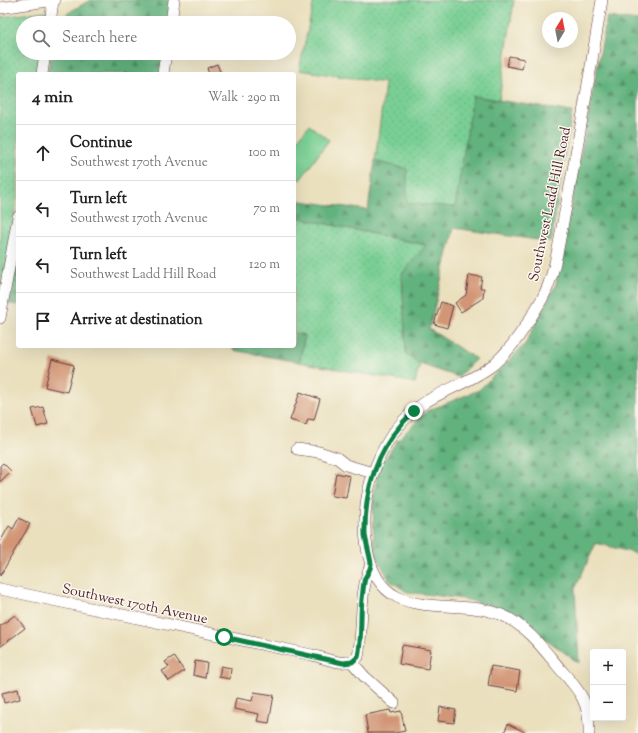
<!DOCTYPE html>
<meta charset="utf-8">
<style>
body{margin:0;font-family:"Sorts Mill Goudy",serif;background:#f6f6f6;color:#222}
.controls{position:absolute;right:12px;bottom:12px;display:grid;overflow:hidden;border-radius:4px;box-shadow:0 4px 16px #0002}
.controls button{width:36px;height:36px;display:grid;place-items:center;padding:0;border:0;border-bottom:1px solid #e0e0e0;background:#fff;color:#222;font:20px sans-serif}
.compass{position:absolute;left:542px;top:12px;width:36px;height:36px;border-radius:50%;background:#fff;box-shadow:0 4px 16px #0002;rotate:10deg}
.stop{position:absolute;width:12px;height:12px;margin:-9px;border:3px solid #0b8043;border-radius:50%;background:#fff}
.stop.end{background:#0b8043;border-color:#fff;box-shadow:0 1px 4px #0008}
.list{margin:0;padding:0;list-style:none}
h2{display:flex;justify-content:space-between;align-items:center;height:52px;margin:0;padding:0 16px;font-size:17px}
h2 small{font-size:13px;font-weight:400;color:#767676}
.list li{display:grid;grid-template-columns:26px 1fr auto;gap:12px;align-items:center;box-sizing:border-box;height:56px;padding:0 16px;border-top:1px solid #e0e0e0}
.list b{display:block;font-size:15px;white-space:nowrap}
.list p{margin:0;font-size:13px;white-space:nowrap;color:#767676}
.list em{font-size:13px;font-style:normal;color:#767676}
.icon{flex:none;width:22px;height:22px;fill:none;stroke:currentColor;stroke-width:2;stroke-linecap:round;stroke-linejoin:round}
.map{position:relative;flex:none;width:638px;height:733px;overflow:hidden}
.search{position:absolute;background:#fff;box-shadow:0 4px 16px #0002;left:16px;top:16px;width:280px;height:44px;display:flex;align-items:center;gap:10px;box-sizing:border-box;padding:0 14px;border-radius:22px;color:#767676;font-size:15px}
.panel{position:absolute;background:#fff;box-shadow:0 4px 16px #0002;left:16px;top:72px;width:280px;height:276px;border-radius:4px}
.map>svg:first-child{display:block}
</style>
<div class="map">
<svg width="638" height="733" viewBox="0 0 638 733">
<defs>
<pattern id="grass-dots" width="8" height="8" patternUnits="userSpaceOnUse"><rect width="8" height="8" fill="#79cf94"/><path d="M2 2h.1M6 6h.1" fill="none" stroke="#6ab180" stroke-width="1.8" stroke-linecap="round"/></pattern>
<pattern id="forest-firs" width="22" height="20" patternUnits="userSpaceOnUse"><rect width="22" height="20" fill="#62b27e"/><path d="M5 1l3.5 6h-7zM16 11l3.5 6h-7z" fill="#539067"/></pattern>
</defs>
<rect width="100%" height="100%" fill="#fbf7ec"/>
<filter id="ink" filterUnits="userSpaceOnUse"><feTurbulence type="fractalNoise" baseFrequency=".025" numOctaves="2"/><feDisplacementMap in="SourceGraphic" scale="8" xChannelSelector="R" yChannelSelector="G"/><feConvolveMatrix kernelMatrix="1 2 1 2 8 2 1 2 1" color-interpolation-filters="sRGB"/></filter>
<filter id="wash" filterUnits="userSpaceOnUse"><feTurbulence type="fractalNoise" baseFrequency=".012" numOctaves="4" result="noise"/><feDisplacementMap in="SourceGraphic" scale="16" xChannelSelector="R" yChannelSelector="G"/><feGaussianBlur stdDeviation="0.9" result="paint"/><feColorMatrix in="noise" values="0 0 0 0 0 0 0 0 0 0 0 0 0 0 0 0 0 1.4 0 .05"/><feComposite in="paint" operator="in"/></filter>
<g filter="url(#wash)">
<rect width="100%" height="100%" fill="#eae0be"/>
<!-- grass -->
<g fill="url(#grass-dots)" stroke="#627760">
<polygon points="314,0 514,0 499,100 473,96 456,208 406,203 407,170 375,161 385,83 299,70"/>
<polygon points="48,11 46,23 23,23 23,53 41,53 37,74 18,74 18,193 0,304 0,17"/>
<polygon points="294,217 426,245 406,354 420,364 415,383 299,362 305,335 294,333"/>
</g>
<!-- forest -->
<g fill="url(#forest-firs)" stroke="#566854">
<polygon points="90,0 173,0 169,23 59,23 68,13"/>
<polygon points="607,17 638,21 638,554 596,543 575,589 579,663 504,609 464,599 407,592 389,580 374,551 373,502 378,469 397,441 427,411 479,390 526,343 556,284"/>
<polygon points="51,53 164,53 160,74 47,74"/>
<polygon points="473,96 572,112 551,242 454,228 429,329 476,359 458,377 420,364 406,354 402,274 426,245 294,217 294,200 368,210 375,161 407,169 407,203 455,207"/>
<polygon points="18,239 18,305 7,303"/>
<polygon points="294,333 305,335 299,362 233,350 233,346 294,346"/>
</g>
<!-- pitch -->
<polygon fill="#79cf94" stroke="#627760" points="309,125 329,140 300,180 294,175 294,145"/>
<g id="blocks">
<!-- building -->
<g fill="#d29576">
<polygon points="509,56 524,59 522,69 507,66"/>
<polygon points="217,64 221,74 209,74 207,68"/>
<polygon points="469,275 482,277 480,288 484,288 483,298 461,312 455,303 466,295"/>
<polygon points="441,302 453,306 447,328 434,324"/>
<polygon points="52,359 74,365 67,392 45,387"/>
<polygon points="300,392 320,399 314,420 308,419 306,425 290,420"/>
<polygon points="43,407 48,424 37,427 32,409"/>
<polygon points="3,463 11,471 0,482 0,466"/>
<polygon points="336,473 350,476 346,498 332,496"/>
<polygon points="19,518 30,524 0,576 0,542 9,526 13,529"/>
<polygon points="15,615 25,628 0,647 0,626"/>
<polygon points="402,645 431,650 428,669 399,664"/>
<polygon points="174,656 184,671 169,681 162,671 169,667 165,662"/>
<polygon points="195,661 207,663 205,678 193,675"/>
<polygon points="221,666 231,668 230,679 219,677"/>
<polygon points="491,666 520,671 517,691 488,686"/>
<polygon points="18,689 20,699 4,703 2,693"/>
<polygon points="254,692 274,695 269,723 257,721 259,714 234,709 236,698 252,701"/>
<polygon points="440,707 456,710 454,723 438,721"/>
<polygon points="390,710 391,713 401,711 405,731 395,733 368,733 365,715"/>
<polygon points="508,724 527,733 504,733"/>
</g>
</g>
</g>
<g filter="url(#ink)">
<use href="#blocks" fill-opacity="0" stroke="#623c41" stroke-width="1"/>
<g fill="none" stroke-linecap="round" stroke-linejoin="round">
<defs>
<g id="minor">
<polyline points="0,8 55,0"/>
<polyline points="50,23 53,1"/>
<polyline points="171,23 174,0"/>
<polyline points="42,74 45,53"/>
<polyline points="163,74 166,53"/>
<polyline points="0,318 18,217"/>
<polyline points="297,449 319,452 337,458 346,465 373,473"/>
<path d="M0 589 312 655C328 659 345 668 358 657 364 625 358 595 371 564"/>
<polyline points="352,662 364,676 394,703"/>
<path d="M589 733C590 703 580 691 561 670 545 651 526 625 502 615 452 594 380 629 367 548 358 494 380 431 427 401 449 388 474 380 494 364 514 347 529 321 542 299 556 273 559 240 565 212 579 141 590 71 602 0"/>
</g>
</defs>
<!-- minor casing -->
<use href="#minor" stroke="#623c41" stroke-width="12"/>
<!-- minor -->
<use href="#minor" stroke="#fff" stroke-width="11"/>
</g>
</g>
<g fill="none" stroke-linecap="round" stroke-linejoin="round" filter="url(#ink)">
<!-- route -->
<path stroke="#0b8043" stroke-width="5" d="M224 637 343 663 352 662 358 657C362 638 360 619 362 599 363 593 363 585 365 578 367 574 371 569 371 564 371 560 366 542 365 535 364 487 379 444 414 411"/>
</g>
<g text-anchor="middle" stroke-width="3" stroke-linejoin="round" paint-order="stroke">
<!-- street labels -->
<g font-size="14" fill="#4a1f2b" stroke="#fbf7ec">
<text transform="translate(549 204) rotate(-78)" y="5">Southwest Ladd Hill Road</text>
<text transform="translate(135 603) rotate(12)" y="5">Southwest 170th Avenue</text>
</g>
</g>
</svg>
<div class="controls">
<button>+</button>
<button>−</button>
</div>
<svg class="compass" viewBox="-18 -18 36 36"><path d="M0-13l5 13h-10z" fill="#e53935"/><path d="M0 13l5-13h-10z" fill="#767676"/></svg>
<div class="stop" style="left:224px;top:637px"></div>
<div class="stop end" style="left:414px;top:411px"></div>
<div class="search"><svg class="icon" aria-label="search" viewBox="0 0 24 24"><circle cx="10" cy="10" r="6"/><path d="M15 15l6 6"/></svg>Search here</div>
<section class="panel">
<h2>4 min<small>Walk · 290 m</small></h2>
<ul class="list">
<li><svg class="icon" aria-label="ahead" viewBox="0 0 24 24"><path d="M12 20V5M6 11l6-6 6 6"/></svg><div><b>Continue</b><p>Southwest 170th Avenue</p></div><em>100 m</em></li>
<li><svg class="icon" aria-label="left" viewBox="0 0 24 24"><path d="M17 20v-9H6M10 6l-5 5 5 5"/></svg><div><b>Turn left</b><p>Southwest 170th Avenue</p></div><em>70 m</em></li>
<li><svg class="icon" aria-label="left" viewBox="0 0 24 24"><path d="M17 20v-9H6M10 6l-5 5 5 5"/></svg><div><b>Turn left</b><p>Southwest Ladd Hill Road</p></div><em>120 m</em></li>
<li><svg class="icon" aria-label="arrive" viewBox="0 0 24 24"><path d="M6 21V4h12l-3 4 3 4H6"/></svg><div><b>Arrive at destination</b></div></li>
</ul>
</section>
</div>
